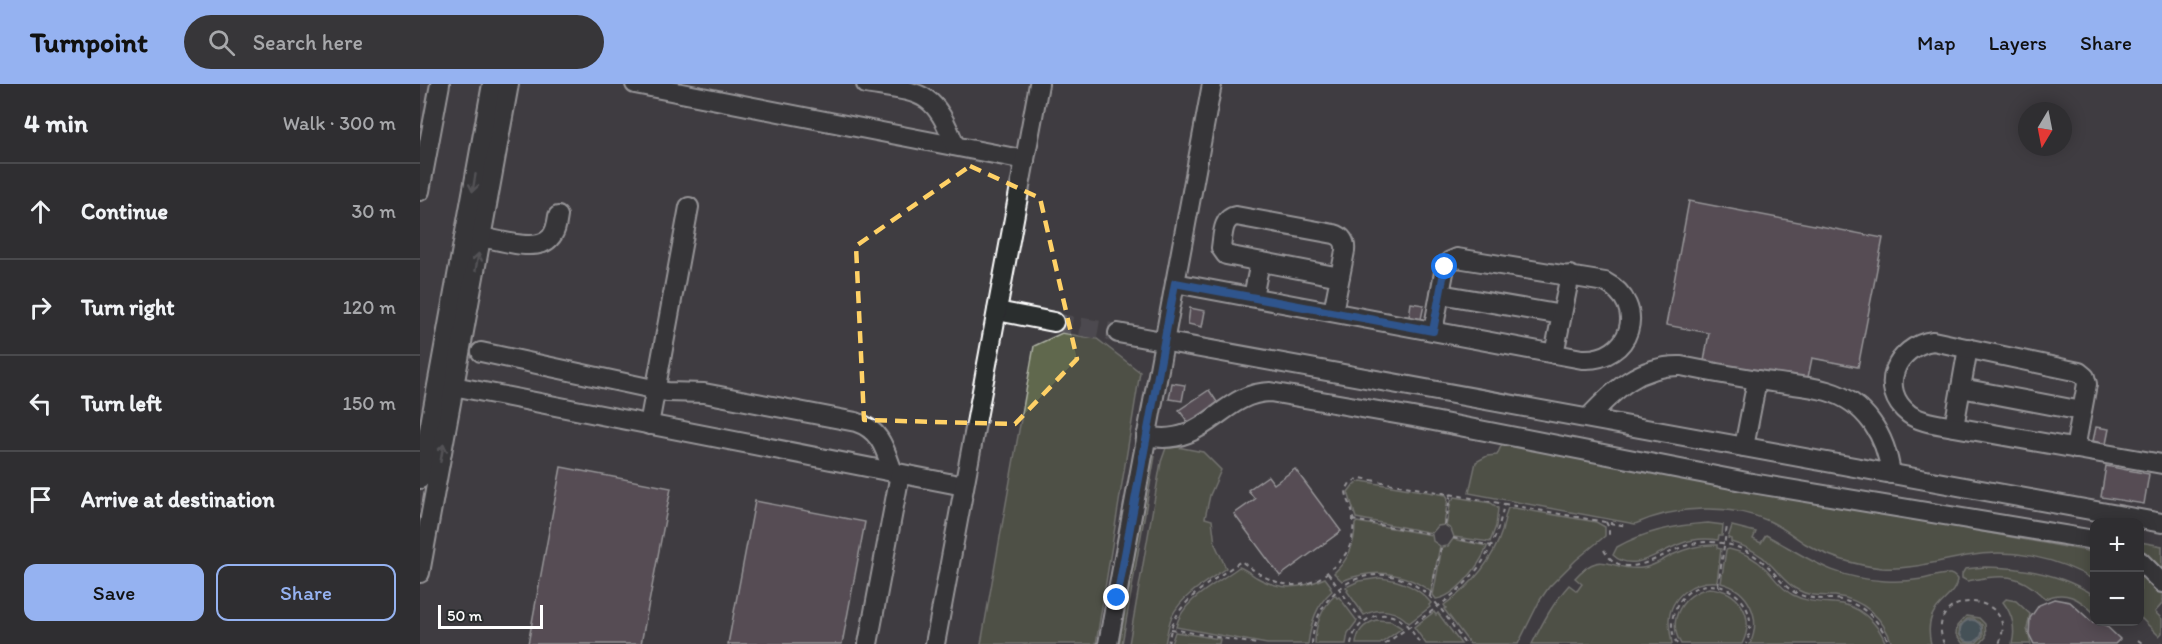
<!DOCTYPE html>
<meta charset="utf-8">
<style>
body{margin:0;font-family:Itim,sans-serif;background:#373639;color:#f1f3f6}
.controls{position:absolute;right:18px;bottom:18px;display:grid;overflow:hidden;border-radius:12px;box-shadow:0 3px 15px #0003}
.controls button{width:54px;height:54px;display:grid;place-items:center;padding:0;border:0;border-bottom:2px solid #4a4a4d;background:#2f2e31;color:#f1f3f6;font:30px sans-serif}
.compass{position:absolute;left:1598px;top:18px;width:54px;height:54px;border-radius:50%;background:#2f2e31;box-shadow:0 3px 15px #0003;rotate:190deg}
.scale{position:absolute;left:18px;bottom:15px;width:105px;box-sizing:border-box;padding-left:6px;border:3px solid #fff;border-top:0;font-size:16px;line-height:21px;white-space:nowrap;color:#fff;-webkit-text-stroke:4px #2a2d2e;paint-order:stroke}
.stop{position:absolute;width:18px;height:18px;margin:-14px;border:4px solid #1a73e8;border-radius:50%;background:#fff}
.stop.end{background:#1a73e8;border-color:#fff;box-shadow:0 2px 6px #0008}
.list{margin:0;padding:0;list-style:none}
h2{display:flex;justify-content:space-between;align-items:center;height:78px;margin:0;padding:0 24px;font-size:26px}
h2 small{font-size:20px;font-weight:400;color:#a7a8ab}
.list li{display:grid;grid-template-columns:39px 1fr auto;gap:18px;align-items:center;box-sizing:border-box;height:96px;padding:0 24px;border-top:2px solid #4a4a4d}
.list b{display:block;font-size:22px;white-space:nowrap}
.list em{font-size:20px;font-style:normal;color:#a7a8ab}
.actions{display:flex;gap:12px;padding:18px 24px}
.actions a{flex:1;padding:14px 0;border:2px solid #95b2f1;border-radius:12px;text-align:center;font-size:21px;color:#95b2f1}
.actions .main{background:#95b2f1;color:#111}
.icon{flex:none;width:33px;height:33px;fill:none;stroke:currentColor;stroke-width:2;stroke-linecap:round;stroke-linejoin:round}
.map{position:relative;flex:none;width:1742px;height:560px;overflow:hidden}
header{display:flex;align-items:center;gap:36px;box-sizing:border-box;height:84px;padding:0 30px;background:#95b2f1;color:#111}
header strong{font-size:28px}
nav{display:flex;gap:33px;margin-inline-start:auto;font-size:21px}
.search{width:420px;height:54px;background:#373639;display:flex;align-items:center;gap:15px;box-sizing:border-box;padding:0 21px;border-radius:33px;color:#a7a8ab;font-size:22px}
main{display:flex}
aside{flex:1;background:#2f2e31}
.map>svg:first-child{display:block}
</style>
<header>
<strong>Turnpoint</strong>
<div class="search"><svg class="icon" aria-label="search" viewBox="0 0 24 24"><circle cx="10" cy="10" r="6"/><path d="M15 15l6 6"/></svg>Search here</div>
<nav><a>Map</a><a>Layers</a><a>Share</a></nav>
</header>
<main>
<aside>
<h2>4 min<small>Walk · 300 m</small></h2>
<ul class="list">
<li><svg class="icon" aria-label="ahead" viewBox="0 0 24 24"><path d="M12 20V5M6 11l6-6 6 6"/></svg><div><b>Continue</b></div><em>30 m</em></li>
<li><svg class="icon" aria-label="right" viewBox="0 0 24 24"><path d="M7 20v-9h11M14 6l5 5-5 5"/></svg><div><b>Turn right</b></div><em>120 m</em></li>
<li><svg class="icon" aria-label="left" viewBox="0 0 24 24"><path d="M17 20v-9H6M10 6l-5 5 5 5"/></svg><div><b>Turn left</b></div><em>150 m</em></li>
<li><svg class="icon" aria-label="arrive" viewBox="0 0 24 24"><path d="M6 21V4h12l-3 4 3 4H6"/></svg><div><b>Arrive at destination</b></div></li>
</ul>
<div class="actions"><a class="main">Save</a><a>Share</a></div>
</aside>
<div class="map">
<svg width="1742" height="560" viewBox="0 0 1742 560">
<rect width="100%" height="100%" fill="#3f3d41"/>
<filter id="ink" filterUnits="userSpaceOnUse"><feTurbulence type="fractalNoise" baseFrequency=".0167" numOctaves="2"/><feDisplacementMap in="SourceGraphic" scale="12" xChannelSelector="R" yChannelSelector="G"/><feConvolveMatrix kernelMatrix="1 2 1 2 8 2 1 2 1" color-interpolation-filters="sRGB"/></filter>
<g filter="url(#ink)">
<!-- green -->
<g fill="#60684e" stroke="#b0b4a6" stroke-width="1.5" fill-rule="evenodd">
<polygon points="642,249 677,255 720,288 676,560 561,560 614,262"/>
<path d="M1082 360 1673 468 1674 469V496C1636 473 1591 464 1547 472 1518 477 1491 486 1462 484 1434 481 1408 473 1384 459 1372 451 1362 443 1349 437 1309 419 1255 422 1215 440L1049 409 1056 378 1067 372 1077 371Z"/>
<path d="M747 361 783 368 801 386 790 411 785 434 792 436 795 460 806 484C788 497 762 511 752 532 748 541 747 551 745 560H709L741 378Z"/>
<polygon points="732,372 735,372 702,560 699,560"/>
<polygon points="941,397 1026,411 1028,414 1024,441 1018,442 1012,449 936,434 928,408 934,400"/>
<polygon points="1035,413 1071,419 1078,424 1076,442 1070,458 1034,453 1031,445 1026,442 1031,417"/>
<path d="M1088 424H1094L1176 438 1185 443V452L1156 476 1129 503 1120 516 1098 560H1050L1024 525 1026 524 1024 521C1051 502 1072 479 1082 447 1084 440 1085 431 1088 424Z"/>
<path d="M937 438 1012 451 1013 457 1020 462 1011 508C983 487 954 484 922 497L914 489C929 475 935 460 935 440Z"/>
<path d="M1288 439 1303 441 1302 452H1299L1298 456C1285 454 1272 455 1260 460 1240 467 1213 490 1193 471L1197 463C1225 447 1256 441 1288 439Z"/>
<path d="M1312 442 1336 448 1333 455 1341 459 1346 451C1390 475 1412 494 1465 497 1478 498 1490 497 1502 495 1510 494 1522 489 1530 490 1534 491 1534 492 1537 495 1536 518 1501 518 1511 560H1472C1464 534 1443 515 1415 512 1402 511 1390 513 1378 506 1366 500 1360 490 1351 481 1340 469 1326 462 1311 458V455L1308 454Z"/>
<path d="M1033 455 1067 462V463C1059 483 1035 513 1016 515L1013 511 1022 463 1028 462Z"/>
<polygon points="1720,458 1742,462 1742,487 1720,470"/>
<path d="M1292 461H1297V464L1301 465 1297 498C1273 496 1251 512 1249 536 1249 545 1251 552 1252 560H1112C1123 538 1133 519 1149 501L1157 507 1162 500 1155 494C1183 463 1190 488 1222 484 1233 483 1242 476 1252 471 1265 465 1278 461 1292 461Z"/>
<path d="M1309 465C1323 468 1336 475 1346 485 1355 494 1361 505 1373 511 1386 518 1399 518 1414 519 1438 520 1458 538 1466 560H1330C1342 534 1329 506 1301 499L1306 466Z"/>
<path d="M819 483C825 485 830 489 836 493 860 507 880 505 905 494L911 502 910 503 912 507C896 521 891 539 888 560H847L756 543C762 515 798 499 819 483Z"/>
<path d="M1565 483C1604 483 1641 490 1674 511V529C1660 515 1645 505 1625 515 1600 488 1581 490 1547 497L1542 494V490L1545 485Z"/>
<polygon points="1720,487 1742,508 1742,520 1735,528 1742,535 1742,549 1739,552 1720,533"/>
<path d="M960 494C980 496 998 503 1011 519L1009 521 1010 523 989 539C977 526 960 523 944 531L927 507 928 506 926 503 939 497Z"/>
<path d="M1289 504C1319 506 1336 532 1322 560H1261C1246 535 1263 510 1289 504Z"/>
<path d="M915 511 917 514 919 513 937 537 928 549 926 560H895C895 541 902 524 915 511Z"/>
<path d="M1586 515 1596 517 1610 530 1607 545 1611 560H1592C1596 544 1593 531 1583 518Z"/>
<polygon points="1014,528 1016,531 1018,529 1041,560 1006,560 994,543"/>
<path d="M1546 532 1559 534 1565 540 1566 553 1560 560H1543L1536 550 1537 542ZM1547 535H1554L1562 541 1563 552 1556 559 1545 558 1539 550 1540 542Z"/>
<path d="M956 536 971 537 982 544 960 560H936C937 548 944 540 956 536Z"/>
<polygon points="755,548 800,555 799,560 751,560"/>
</g>
<!-- water -->
<circle fill="#4e6a72" stroke="#95a6aa" stroke-width="1.5" cx="1551" cy="547" r="11"/>
<!-- building -->
<g fill="#71616c" stroke="#fff" stroke-width="1.5">
<polygon points="1269,117 1463,154 1438,283 1392,274 1386,303 1283,283 1289,249 1246,241"/>
<polygon points="991,219 1004,221 1001,235 989,233"/>
<polygon points="770,224 785,227 782,243 768,240"/>
<polygon points="752,299 765,301 762,317 749,315"/>
<polygon points="789,306 799,321 770,341 759,326"/>
<polygon points="1676,343 1689,345 1686,360 1673,357"/>
<polygon points="1686,382 1729,390 1724,420 1681,413"/>
<polygon points="141,383 251,404 221,560 108,560"/>
<polygon points="875,385 921,447 860,492 814,430 835,415 828,406 848,392 854,400"/>
<polygon points="335,417 445,438 422,560 308,560"/>
<polygon points="1634,515 1650,518 1673,539 1674,537 1682,538 1700,555 1695,560 1614,560 1609,550 1610,534 1619,521"/>
</g>
<g fill="none" stroke-linecap="round" stroke-linejoin="round">
<!-- minor-tunnel -->
<polyline stroke="#5c5a5e" stroke-width="18" stroke-dasharray="18 9" stroke-linecap="butt" points="634,238 698,249"/>
<defs>
<g id="minor">
<polyline points="215,0 605,76"/>
<path d="M446 0C502 9 514 6 535 62"/>
<polyline points="0,107 20,0"/>
<path d="M61 153C79 156 117 169 130 154 136 148 137 139 138 132"/>
<path d="M755 199 1162 275C1211 278 1229 221 1185 198L1037 174 1030 177 1025 183 1013 247"/>
<polyline points="1020,210 1142,231"/>
<polyline points="833,213 840,178"/>
<polyline points="577,227 634,238"/>
<path d="M913 228 925 167C926 158 922 152 914 150L816 132C802 134 803 152 801 164L806 171 920 193"/>
<polyline points="698,249 1742,439"/>
<path d="M61 268 247 308 284 309 436 338C461 346 465 366 473 388"/>
<polyline points="1134,270 1150,191"/>
<polyline points="18,299 544,402"/>
<polyline points="1541,304 1662,327"/>
<path d="M1168 334C1194 306 1220 281 1261 282 1291 288 1322 294 1352 298 1371 301 1390 302 1407 307 1446 318 1466 352 1471 390"/>
<polyline points="229,341 269,123"/>
<polyline points="1534,343 1548,264"/>
<path d="M726 352C786 365 800 309 850 308L993 333 1332 399 1674 456"/>
<polyline points="1324,363 1337,296"/>
<path d="M1655 365 1667 300 1665 293 1659 288 1513 257C1476 262 1457 305 1489 330 1501 339 1520 340 1534 343L1742 380"/>
<polyline points="0,395 72,0"/>
<polyline points="1720,477 1742,499"/>
<polyline points="0,489 89,0"/>
<polyline points="448,560 480,390"/>
<polyline points="515,560 619,0"/>
<polyline points="688,560 792,0"/>
</g>
</defs>
<!-- minor casing -->
<use href="#minor" stroke="#fff" stroke-width="22"/>
<!-- path -->
<g stroke="#fff" stroke-width="2" stroke-dasharray="4.5 4.5" stroke-linecap="butt">
<polyline points="932,436 1012,450"/>
<polyline points="1186,438 1189,444 1189,452"/>
<polyline points="1025,441 1031,409"/>
<polyline points="1033,454 1072,462"/>
<path d="M1184 466C1202 499 1239 472 1262 463 1270 460 1279 458 1288 458 1313 458 1337 469 1353 488 1360 496 1366 504 1376 509 1388 515 1399 515 1412 515 1439 516 1460 535 1469 560"/>
<polyline points="908,489 943,538"/>
<polyline points="1298,502 1307,442"/>
<polyline points="1010,512 1021,463"/>
<polyline points="751,545 836,560"/>
<polyline points="1718,556 1723,560"/>
<path d="M748 560C750 551 751 541 756 533 769 509 799 493 821 477 849 499 881 514 911 485 921 477 929 468 932 455 934 445 934 433 931 423 929 417 926 412 926 406L930 399 940 394 1207 442"/>
<path d="M892 560C895 502 954 470 1002 506 1020 519 1032 542 1045 560"/>
<path d="M931 560C935 536 961 522 982 537 990 543 995 552 1000 560"/>
<path d="M965 560C1024 517 1071 497 1084 419"/>
<path d="M1257 560C1251 549 1250 536 1256 524 1278 477 1348 509 1326 560"/>
<path d="M1524 560C1502 502 1602 506 1579 560"/>
<polyline points="1741,560 1742,559"/>
</g>
<!-- minor -->
<use href="#minor" stroke="#2a2d2e" stroke-width="18"/>
</g>
<!-- one-way arrows -->
<defs><path id="oneway-shaft" d="M-6 0H5M1.5-3L5.5 0L1.5 3" fill="none" stroke-width="1.6" stroke-linecap="round" stroke-linejoin="round" transform="scale(1.5)"/></defs>
<g stroke="#6a6c6d">
<use href="#oneway-shaft" transform="translate(54 99) rotate(100)"/>
<use href="#oneway-shaft" transform="translate(57 178) rotate(-80)"/>
<use href="#oneway-shaft" transform="translate(22 369) rotate(-80)"/>
</g>
</g>
<g fill="none" stroke-linecap="round" stroke-linejoin="round" filter="url(#ink)">
<!-- route -->
<polyline stroke="#1a73e8" stroke-width="8" points="697,514 755,199 1013,247 1025,183"/>
</g>
<!-- marked area -->
<path d="M0 0H1742V560H0ZM550 82 620 114 657 275 595 340 444 336 436 162Z" fill="#3f3d41" fill-opacity=".55" fill-rule="evenodd"/>
<path fill="none" stroke="#ffd166" stroke-width="4.5" stroke-dasharray="12 8" stroke-linejoin="round" d="M550 82 620 114 657 275 595 340 444 336 436 162Z"/>
</svg>
<div class="controls">
<button>+</button>
<button>−</button>
</div>
<svg class="compass" viewBox="-18 -18 36 36"><path d="M0-13l5 13h-10z" fill="#e53935"/><path d="M0 13l5-13h-10z" fill="#a7a8ab"/></svg>
<div class="scale">50 m</div>
<div class="stop" style="left:1025px;top:183px"></div>
<div class="stop end" style="left:697px;top:514px"></div>
</div>
</main>
